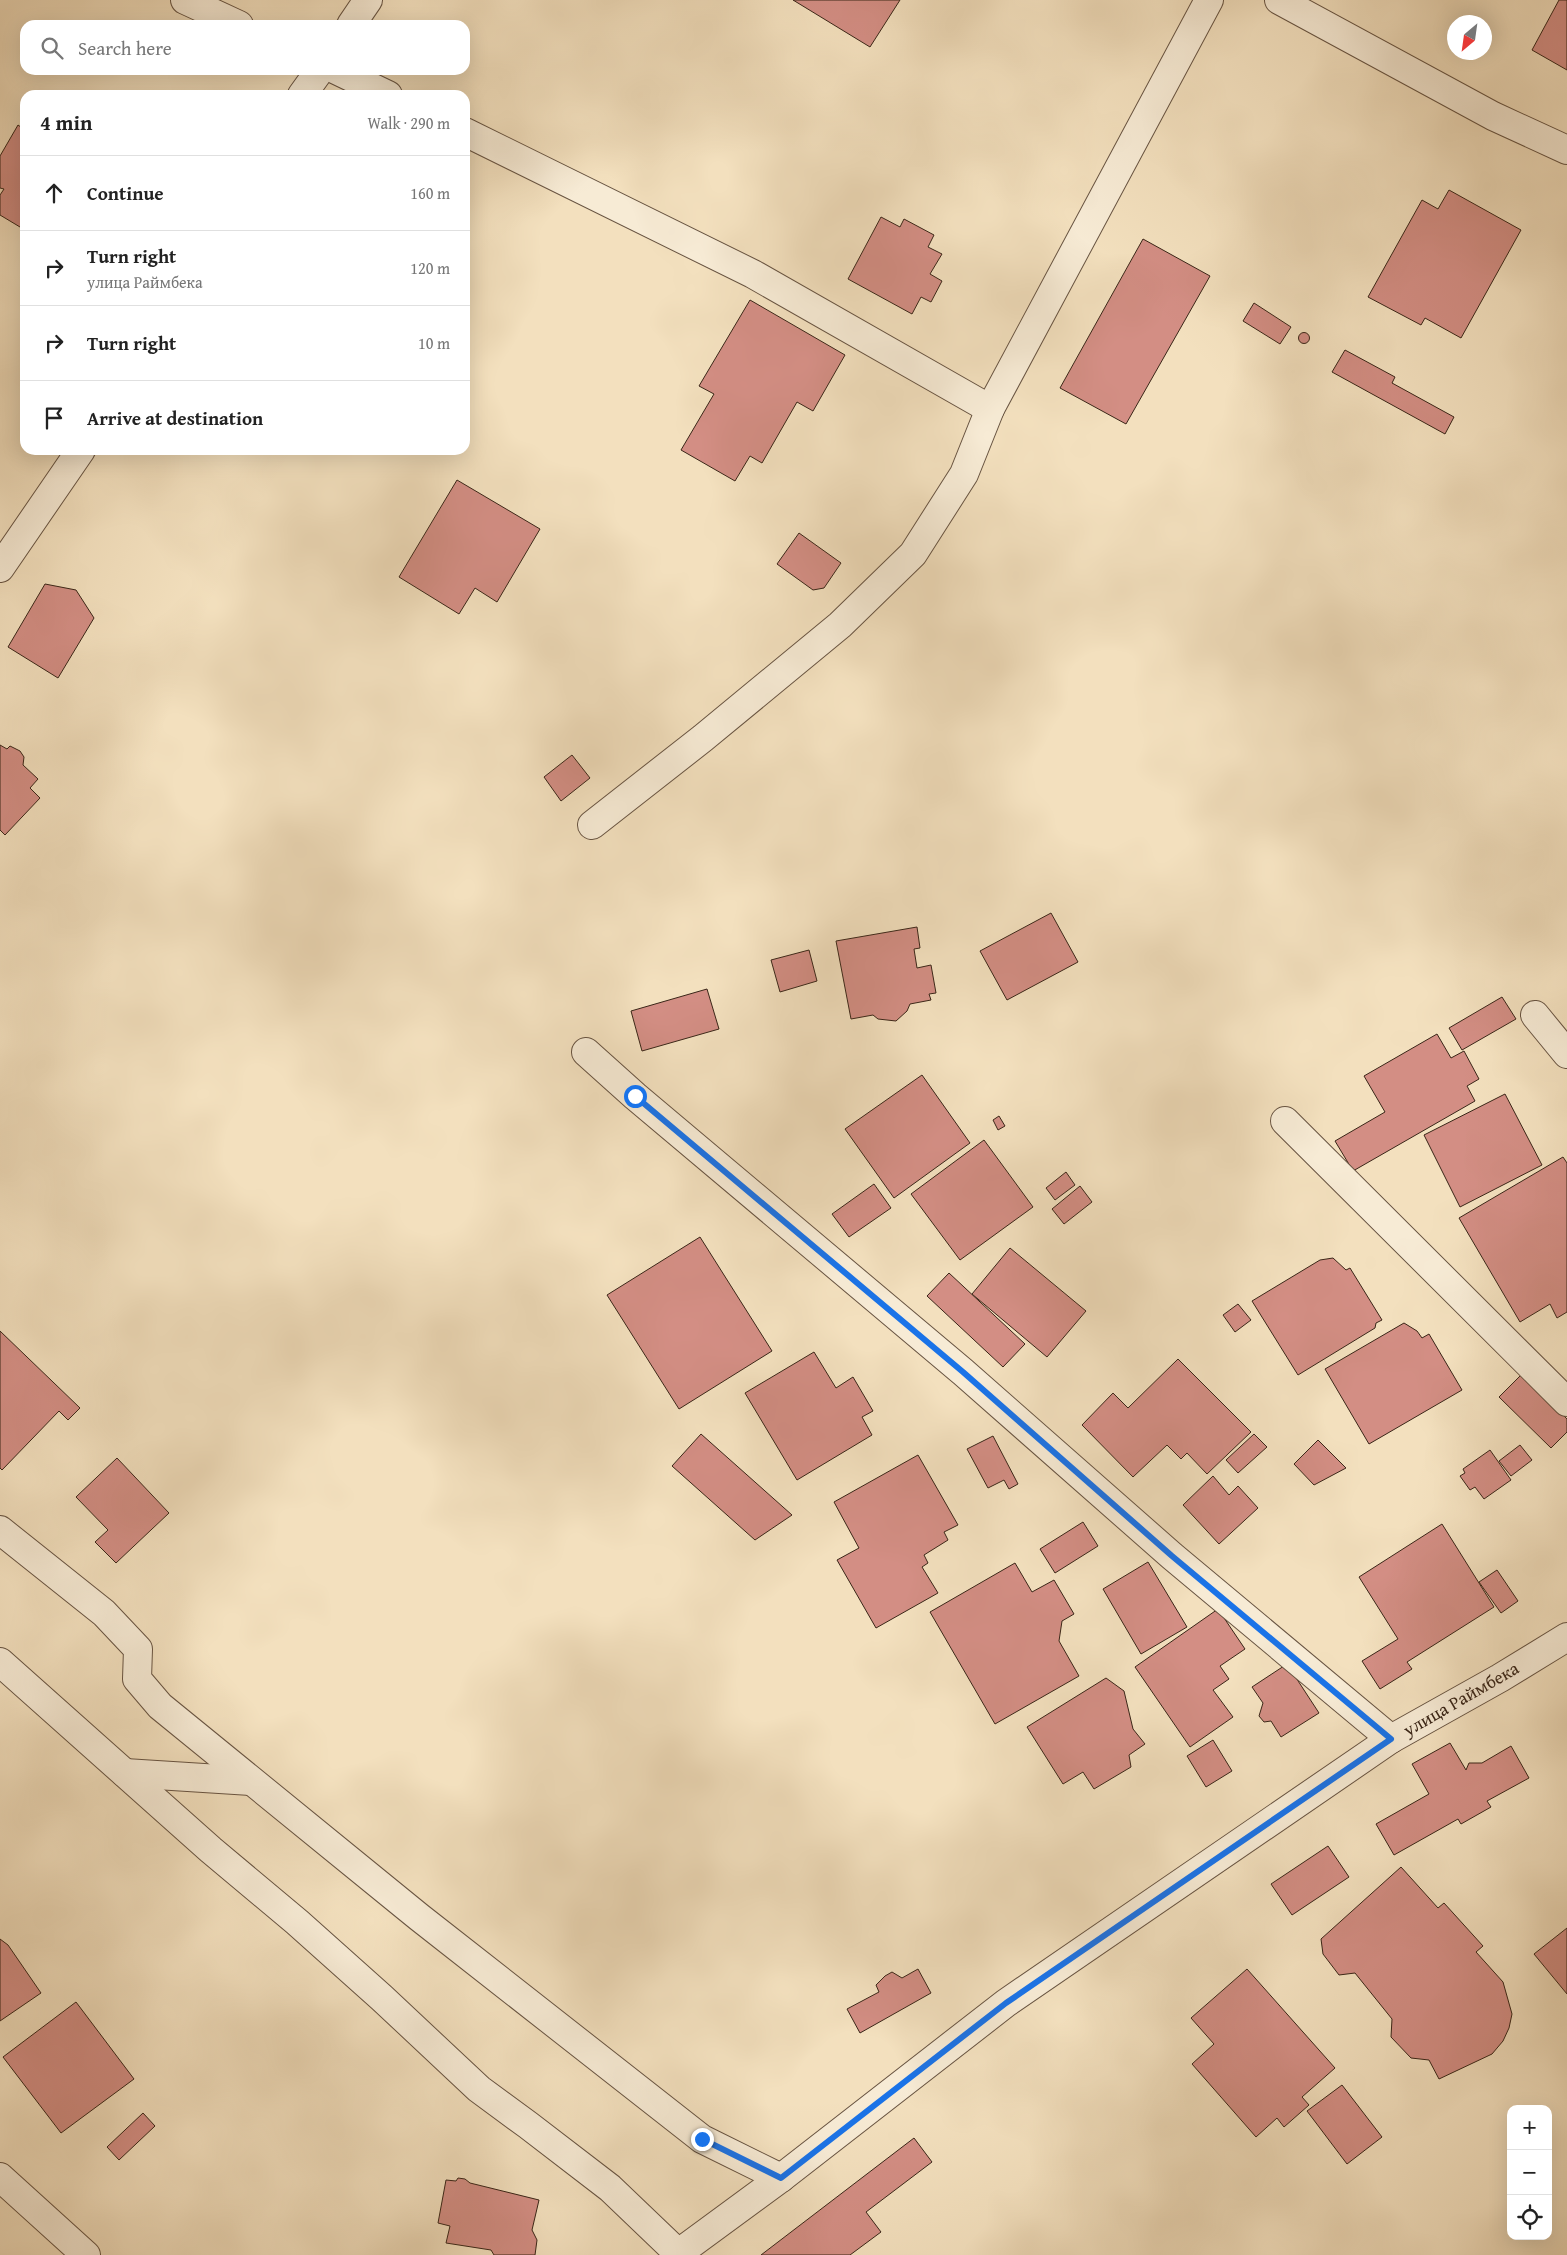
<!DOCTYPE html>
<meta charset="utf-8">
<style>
body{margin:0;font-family:"Gentium Book Plus",serif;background:#f2f2f2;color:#222}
.controls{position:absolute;right:15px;bottom:15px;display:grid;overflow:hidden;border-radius:10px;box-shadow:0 5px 20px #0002}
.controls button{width:45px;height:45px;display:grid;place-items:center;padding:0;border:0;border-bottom:1px solid #e0e0e0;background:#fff;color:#222;font:25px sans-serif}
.compass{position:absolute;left:1447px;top:15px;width:45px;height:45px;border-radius:50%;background:#fff;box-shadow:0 5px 20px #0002;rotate:209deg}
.stop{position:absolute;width:15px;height:15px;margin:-11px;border:4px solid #1a73e8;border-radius:50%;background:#fff}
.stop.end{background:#1a73e8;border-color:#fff;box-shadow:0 1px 5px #0008}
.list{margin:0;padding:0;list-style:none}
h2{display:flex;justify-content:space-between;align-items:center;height:65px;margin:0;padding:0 20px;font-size:21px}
h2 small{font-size:16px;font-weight:400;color:#767676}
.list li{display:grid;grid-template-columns:32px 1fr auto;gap:15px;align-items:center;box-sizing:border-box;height:75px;padding:0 20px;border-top:1px solid #e0e0e0}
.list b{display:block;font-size:19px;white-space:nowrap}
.list p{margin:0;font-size:16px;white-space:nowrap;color:#767676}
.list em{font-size:16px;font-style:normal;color:#767676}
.icon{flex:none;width:28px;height:28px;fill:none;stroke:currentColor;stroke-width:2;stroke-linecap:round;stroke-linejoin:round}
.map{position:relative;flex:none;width:1567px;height:2255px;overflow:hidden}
.search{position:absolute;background:#fff;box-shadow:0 5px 20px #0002;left:20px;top:20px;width:450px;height:55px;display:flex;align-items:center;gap:12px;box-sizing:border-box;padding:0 18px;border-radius:15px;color:#767676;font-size:19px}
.panel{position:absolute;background:#fff;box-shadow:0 5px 20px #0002;left:20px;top:90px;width:450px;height:365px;border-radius:15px}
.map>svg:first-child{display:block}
</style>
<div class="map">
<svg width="1567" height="2255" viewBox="0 0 1567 2255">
<rect width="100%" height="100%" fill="#f3e0be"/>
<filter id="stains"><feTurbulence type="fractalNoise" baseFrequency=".004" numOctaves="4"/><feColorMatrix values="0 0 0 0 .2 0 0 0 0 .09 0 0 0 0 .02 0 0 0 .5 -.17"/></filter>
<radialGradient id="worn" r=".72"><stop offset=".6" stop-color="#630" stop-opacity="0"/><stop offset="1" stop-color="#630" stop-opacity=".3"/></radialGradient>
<!-- building -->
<g fill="#d38e84" stroke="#3a2618">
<polygon points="793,0 900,0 870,47"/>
<polygon points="1559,0 1567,0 1567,70 1532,50"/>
<polygon points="18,125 25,130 25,230 0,215 0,195 4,189 0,188 0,156"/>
<polygon points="1449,190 1521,230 1461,338 1425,318 1421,325 1368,297 1422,200 1438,209"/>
<polygon points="881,217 900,227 904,219 934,235 928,247 942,254 930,274 942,281 931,302 921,297 912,314 848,279"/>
<polygon points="1143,239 1210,276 1126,424 1060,388"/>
<polygon points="750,300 845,355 813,411 797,402 762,463 750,456 735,481 681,450 714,394 699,386"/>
<polygon points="1254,303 1291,327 1280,344 1243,321"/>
<circle cx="1304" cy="338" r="5.5"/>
<polygon points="1345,350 1395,377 1392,383 1454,417 1445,434 1332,372"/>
<polygon points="457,480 540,529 497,602 475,588 459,614 399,577"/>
<polygon points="799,533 841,563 824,588 813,590 777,564"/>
<polygon points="45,584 76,590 94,618 58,678 8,647"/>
<polygon points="0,745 7,749 10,746 20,751 24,757 23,765 38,779 30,788 40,798 5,835 0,830"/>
<polygon points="572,755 590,778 561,801 544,777"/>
<polygon points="1051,913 1078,962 1007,1000 980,951"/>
<polygon points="917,927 920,948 914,949 917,968 931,965 936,993 929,994 931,1000 910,1004 907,1011 896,1021 878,1019 873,1015 851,1019 836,941"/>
<polygon points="809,950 817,981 780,992 771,960"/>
<polygon points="707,989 719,1029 642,1051 631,1011"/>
<polygon points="1502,997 1516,1019 1462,1050 1449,1028"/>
<polygon points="1437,1034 1451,1058 1464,1051 1479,1079 1467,1086 1475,1101 1353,1171 1335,1141 1385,1112 1364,1076"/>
<polygon points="922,1075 970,1143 894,1198 845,1129"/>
<polygon points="1505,1094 1542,1165 1460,1207 1424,1135"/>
<polygon points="999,1116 1005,1126 998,1130 993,1120"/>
<polygon points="984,1140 1033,1207 960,1260 911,1194"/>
<polygon points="1563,1157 1567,1163 1567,1312 1557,1318 1550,1304 1520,1322 1459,1218"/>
<polygon points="1066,1172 1075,1185 1055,1200 1046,1188"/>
<polygon points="874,1184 891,1208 849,1237 832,1214"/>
<polygon points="1080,1186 1092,1202 1064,1224 1052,1209"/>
<polygon points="700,1237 772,1351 679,1409 607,1295"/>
<polygon points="1010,1248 1086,1311 1047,1357 972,1294"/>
<polygon points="1333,1258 1346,1270 1350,1268 1382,1320 1376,1323 1375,1328 1298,1375 1252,1301 1320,1260"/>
<polygon points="949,1273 1025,1344 1003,1367 927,1296"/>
<polygon points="1238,1304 1251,1320 1235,1332 1223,1315"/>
<polygon points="1404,1323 1417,1331 1422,1338 1429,1334 1462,1390 1369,1444 1325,1369"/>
<polygon points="0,1331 80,1408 68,1420 59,1411 2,1470 0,1468"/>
<polygon points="814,1352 836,1388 853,1377 873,1411 862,1417 872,1435 797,1480 745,1393"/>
<polygon points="1178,1359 1251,1432 1207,1474 1187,1453 1181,1459 1167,1445 1133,1477 1082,1425 1113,1393 1128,1408"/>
<polygon points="1522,1374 1567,1419 1567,1432 1551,1448 1499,1397"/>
<polygon points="701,1434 792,1515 755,1540 672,1466"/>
<polygon points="1254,1434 1267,1447 1238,1473 1226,1460"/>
<polygon points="993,1436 1018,1484 1009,1489 1004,1480 988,1488 967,1449"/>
<polygon points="1318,1440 1346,1468 1314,1485 1294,1464"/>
<polygon points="1520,1445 1532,1460 1511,1476 1499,1461"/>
<polygon points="1490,1450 1511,1480 1484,1499 1475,1487 1470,1490 1460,1476 1465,1473 1463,1469"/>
<polygon points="918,1455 958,1525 944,1532 948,1540 924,1555 928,1563 922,1567 938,1593 876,1628 837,1560 859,1548 834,1502"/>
<polygon points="117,1458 169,1513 116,1563 95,1542 108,1530 76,1497"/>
<polygon points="1213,1476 1229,1495 1238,1486 1258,1508 1219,1544 1183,1505"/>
<polygon points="1083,1522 1098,1546 1055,1573 1040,1549"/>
<polygon points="1442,1524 1494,1607 1407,1662 1412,1669 1380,1689 1362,1661 1398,1639 1359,1577"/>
<polygon points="1148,1562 1187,1627 1141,1654 1103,1589"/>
<polygon points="1015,1563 1032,1592 1054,1580 1074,1614 1062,1621 1059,1641 1079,1676 995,1724 930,1612"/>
<polygon points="1497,1570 1518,1601 1501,1613 1479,1582"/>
<polygon points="1218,1609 1245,1649 1220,1666 1229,1679 1213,1690 1233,1717 1190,1747 1135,1667"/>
<polygon points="1287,1664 1319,1713 1281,1737 1271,1721 1264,1722 1259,1716 1263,1703 1252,1687"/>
<polygon points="1106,1678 1124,1691 1133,1729 1145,1744 1129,1755 1131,1767 1094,1789 1083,1772 1063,1784 1027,1727"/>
<polygon points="1213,1740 1232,1771 1206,1787 1187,1756"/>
<polygon points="1450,1743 1466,1770 1469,1763 1482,1763 1511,1746 1529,1778 1487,1801 1491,1807 1461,1824 1458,1819 1394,1855 1376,1824 1429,1794 1412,1764"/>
<polygon points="1328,1846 1349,1877 1292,1915 1271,1884"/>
<polygon points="1401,1867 1438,1908 1444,1903 1483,1946 1476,1952 1503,1982 1512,2014 1509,2028 1503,2041 1492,2054 1439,2079 1429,2060 1411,2058 1391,2037 1392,2019 1355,1973 1339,1975 1323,1954 1321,1939"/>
<polygon points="1567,1928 1567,1994 1534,1954"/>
<polygon points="0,1939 8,1945 41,1993 0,2021"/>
<polygon points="918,1969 931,1993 860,2033 847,2009 879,1992 876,1985 885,1976 892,1972 902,1978"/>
<polygon points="1247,1969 1335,2068 1302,2097 1309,2105 1284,2127 1277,2118 1256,2137 1192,2064 1214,2044 1191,2018"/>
<polygon points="76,2002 134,2079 61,2133 3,2057"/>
<polygon points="1342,2085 1382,2137 1347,2164 1307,2111"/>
<polygon points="143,2113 155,2126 119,2160 107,2147"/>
<polygon points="914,2138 932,2162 866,2212 881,2232 850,2255 761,2255"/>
<polygon points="458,2178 465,2179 470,2183 539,2200 532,2230 537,2240 535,2255 494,2255 491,2250 446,2243 450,2226 438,2223 446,2180 456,2181"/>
</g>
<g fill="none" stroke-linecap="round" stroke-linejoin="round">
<defs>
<g id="minor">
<polyline points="185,0 239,25"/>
<polyline points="1279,0 1493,116 1567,150"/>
<polyline points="351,25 368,0"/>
<polyline points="336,70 388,95"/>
<polyline points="302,95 320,70"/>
<polyline points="465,132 753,274 990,409 1209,0"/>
<polyline points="0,568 81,450"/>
<polyline points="592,825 703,738 840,625 913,554 964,474 990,409"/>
<polyline points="1535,1015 1567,1054"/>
<polyline points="586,1052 635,1096 963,1372 1172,1556 1391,1739"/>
<polyline points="1285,1121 1567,1402"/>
<polyline points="0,1530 104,1613 138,1649 137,1679 160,1706 419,1917 702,2139 781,2178"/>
<polyline points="0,1662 211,1850 297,1922 382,1998 479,2089 528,2125 610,2188 678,2253"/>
<polyline points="125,1773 251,1781"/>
<polyline points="0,2177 86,2255"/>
</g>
<polyline id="tertiary" points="676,2255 781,2178 1006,2003 1391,1739 1500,1678 1567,1637"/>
</defs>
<!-- minor casing -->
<use href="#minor" stroke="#685442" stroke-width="30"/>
<!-- tertiary casing -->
<use href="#tertiary" stroke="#685442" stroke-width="30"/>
<!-- minor -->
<use href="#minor" stroke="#f7ebd5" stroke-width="28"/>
<!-- tertiary -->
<use href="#tertiary" stroke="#f7ebd5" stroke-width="28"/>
</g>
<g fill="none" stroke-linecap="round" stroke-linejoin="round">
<!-- route -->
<polyline stroke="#1a73e8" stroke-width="6" points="635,1096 963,1372 1172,1556 1391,1739 1006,2003 781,2178 702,2139"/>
</g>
<g text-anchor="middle" stroke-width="4.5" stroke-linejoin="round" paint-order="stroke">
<!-- street labels -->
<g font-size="18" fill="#3a2618" stroke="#f7ebd5">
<text transform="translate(1461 1699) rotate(-30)" y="6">улица Раймбека</text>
</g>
</g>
<rect width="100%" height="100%" filter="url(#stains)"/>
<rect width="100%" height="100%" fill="url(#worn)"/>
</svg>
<div class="controls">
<button>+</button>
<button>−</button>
<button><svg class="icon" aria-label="locate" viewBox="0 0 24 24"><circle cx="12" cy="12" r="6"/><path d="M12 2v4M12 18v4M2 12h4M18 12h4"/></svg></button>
</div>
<svg class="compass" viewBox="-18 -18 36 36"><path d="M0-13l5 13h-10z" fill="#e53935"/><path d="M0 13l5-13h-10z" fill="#767676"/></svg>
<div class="stop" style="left:635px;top:1096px"></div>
<div class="stop end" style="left:702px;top:2139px"></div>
<div class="search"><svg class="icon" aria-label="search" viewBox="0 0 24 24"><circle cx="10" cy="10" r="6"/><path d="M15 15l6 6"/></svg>Search here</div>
<section class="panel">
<h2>4 min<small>Walk · 290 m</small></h2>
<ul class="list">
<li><svg class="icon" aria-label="ahead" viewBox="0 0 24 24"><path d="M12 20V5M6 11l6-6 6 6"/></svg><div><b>Continue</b></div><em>160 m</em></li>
<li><svg class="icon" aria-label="right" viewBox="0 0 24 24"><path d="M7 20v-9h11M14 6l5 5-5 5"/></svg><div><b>Turn right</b><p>улица Раймбека</p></div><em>120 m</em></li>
<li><svg class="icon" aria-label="right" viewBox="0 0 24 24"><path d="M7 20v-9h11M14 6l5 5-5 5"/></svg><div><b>Turn right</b></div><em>10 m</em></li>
<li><svg class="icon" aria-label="arrive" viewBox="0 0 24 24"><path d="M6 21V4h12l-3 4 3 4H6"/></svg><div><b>Arrive at destination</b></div></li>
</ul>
</section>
</div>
